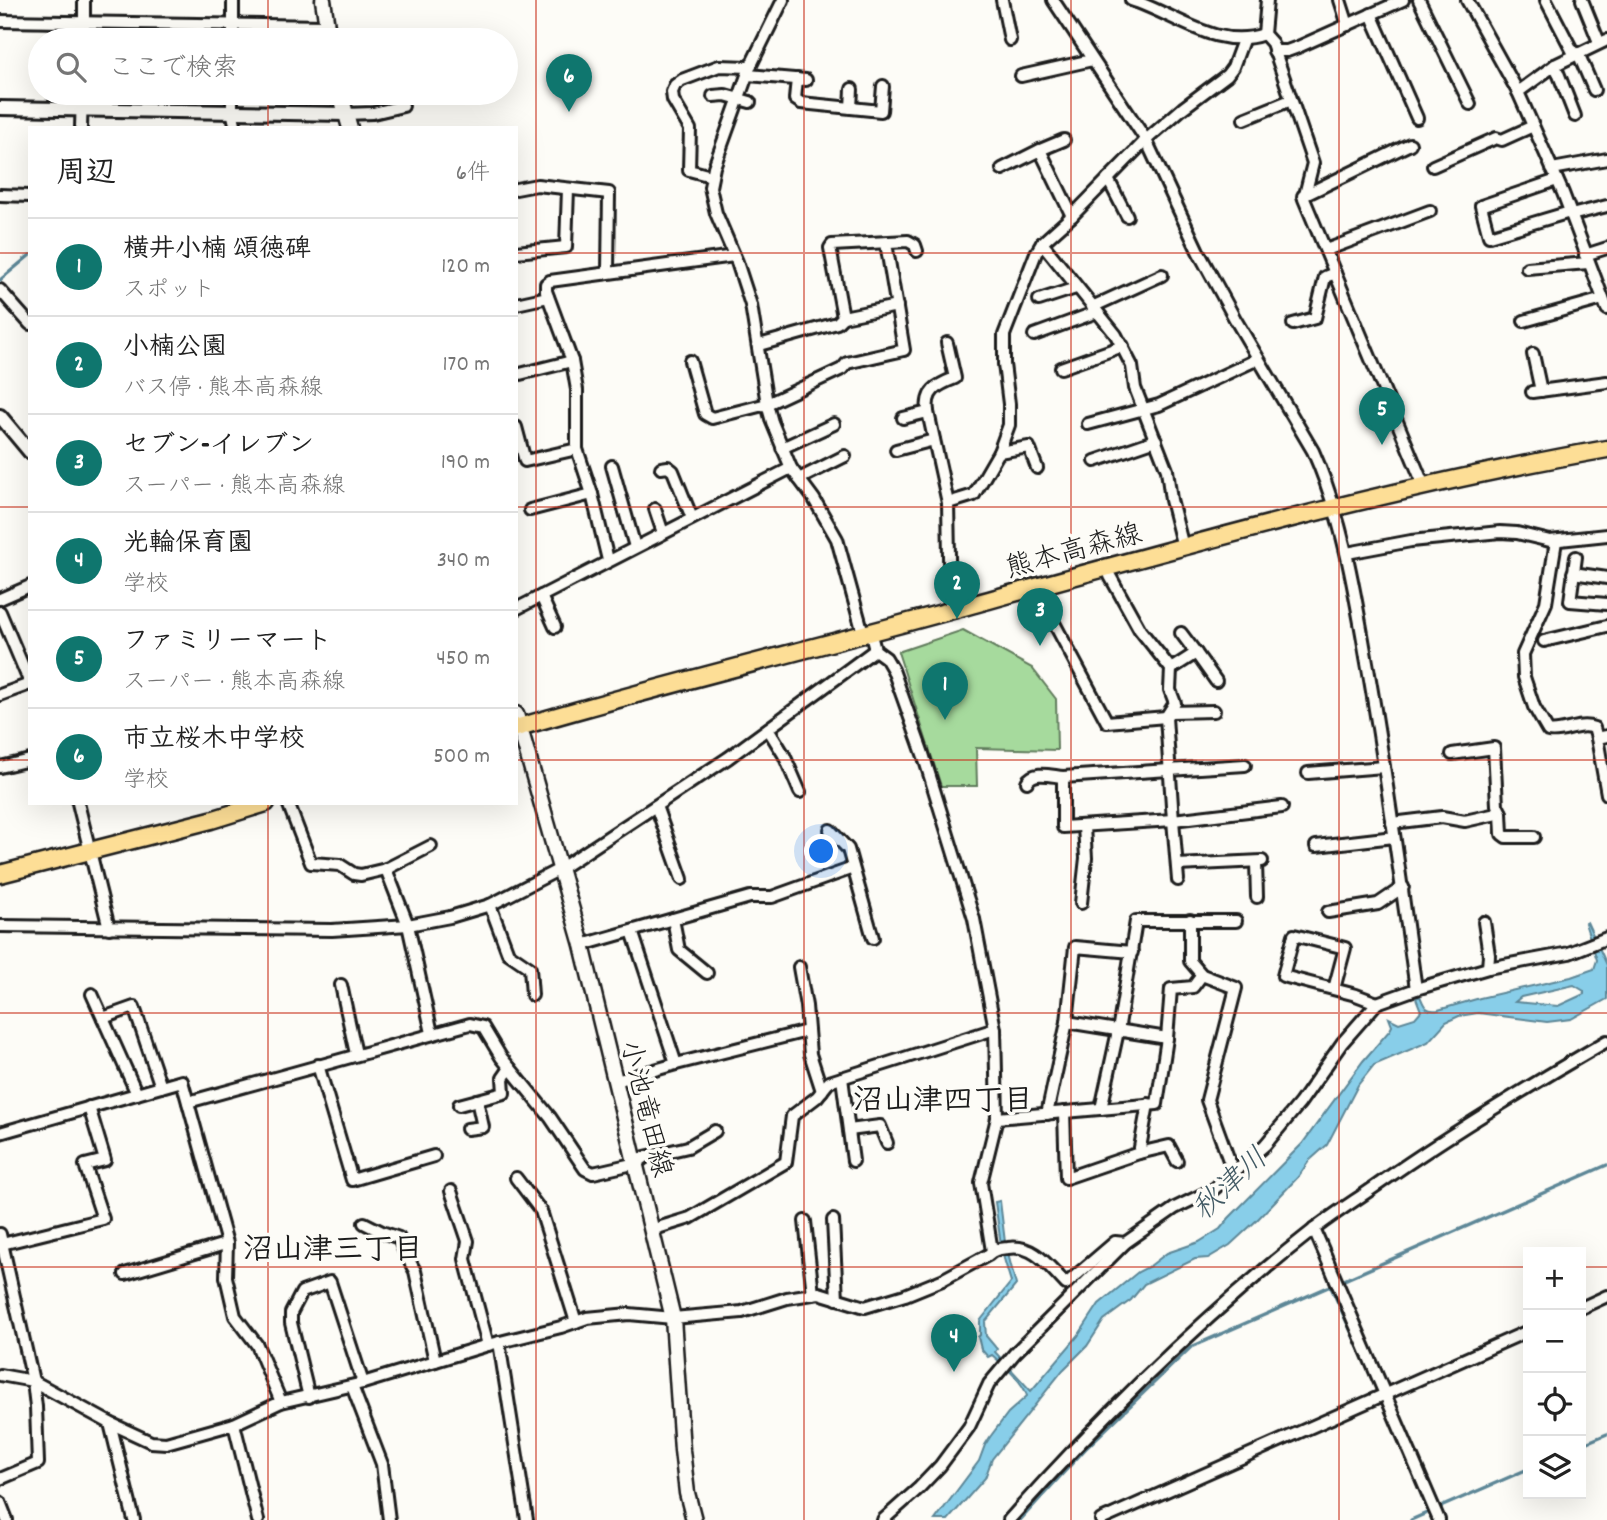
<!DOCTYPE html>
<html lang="ja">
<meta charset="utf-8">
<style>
body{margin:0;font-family:Dekko,"Klee One",sans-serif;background:#f2f2f2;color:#222}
.controls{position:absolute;right:21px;bottom:21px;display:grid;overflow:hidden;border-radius:0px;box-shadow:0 7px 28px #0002}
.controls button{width:63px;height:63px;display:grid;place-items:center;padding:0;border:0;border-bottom:2px solid #e0e0e0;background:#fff;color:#222;font:35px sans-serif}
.you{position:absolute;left:822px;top:852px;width:24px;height:24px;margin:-18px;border:5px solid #fff;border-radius:50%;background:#1a73e8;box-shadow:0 0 0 10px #1a73e833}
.badge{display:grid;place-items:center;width:46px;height:46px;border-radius:50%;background:#0f766e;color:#fff;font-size:23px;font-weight:700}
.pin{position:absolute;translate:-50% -58px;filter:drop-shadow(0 2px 4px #0008)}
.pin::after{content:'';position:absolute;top:37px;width:24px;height:21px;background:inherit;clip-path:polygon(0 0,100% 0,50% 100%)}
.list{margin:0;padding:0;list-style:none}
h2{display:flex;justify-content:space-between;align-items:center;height:91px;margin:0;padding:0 28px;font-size:30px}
h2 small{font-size:23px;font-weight:400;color:#767676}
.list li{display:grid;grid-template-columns:46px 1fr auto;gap:21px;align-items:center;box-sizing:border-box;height:98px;padding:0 28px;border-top:2px solid #e0e0e0}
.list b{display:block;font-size:26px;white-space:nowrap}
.list p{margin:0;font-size:23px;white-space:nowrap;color:#767676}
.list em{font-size:23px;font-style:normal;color:#767676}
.icon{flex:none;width:38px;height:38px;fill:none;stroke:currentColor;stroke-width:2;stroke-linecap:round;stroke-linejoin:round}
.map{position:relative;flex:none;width:1607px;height:1520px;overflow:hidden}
.search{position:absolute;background:#fff;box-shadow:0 7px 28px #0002;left:28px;top:28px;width:490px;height:77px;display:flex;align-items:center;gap:18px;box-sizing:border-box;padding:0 24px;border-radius:38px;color:#767676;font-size:26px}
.panel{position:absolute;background:#fff;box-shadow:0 7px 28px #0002;left:28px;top:126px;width:490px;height:679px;border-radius:0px}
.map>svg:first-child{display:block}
</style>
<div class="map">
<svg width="1607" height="1520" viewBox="0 0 1607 1520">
<rect width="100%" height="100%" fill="#fdfcf7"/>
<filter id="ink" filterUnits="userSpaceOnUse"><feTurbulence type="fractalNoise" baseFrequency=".0143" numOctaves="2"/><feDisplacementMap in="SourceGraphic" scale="14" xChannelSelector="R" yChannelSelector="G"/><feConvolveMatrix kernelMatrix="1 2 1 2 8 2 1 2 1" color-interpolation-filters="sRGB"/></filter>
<g filter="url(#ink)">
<!-- green -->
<polygon fill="#a6da9d" stroke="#617b5c" stroke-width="2" points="963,630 1032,668 1056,699 1057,750 976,748 977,786 941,786 898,652"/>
<!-- water -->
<path fill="#88cee9" stroke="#5d8797" stroke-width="2" fill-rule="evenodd" d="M1587 922 1607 965V999L1571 1019 1547 1022 1478 1013 1459 1016 1446 1022 1428 1042 1374 1065 1358 1085 1327 1145 1309 1161 1298 1177 1257 1220 1230 1245 1208 1258 1195 1259 1144 1284 1131 1300 1104 1320 1087 1346 1063 1370 992 1459 985 1478 948 1520H935L979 1461 985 1445 990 1437 1008 1413 1027 1396C1024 1382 1002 1364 992 1355L988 1357 981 1349 978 1337 980 1335V1321L1011 1282 1002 1252 995 1202 1000 1201 1005 1242 1016 1285 985 1322 986 1336 997 1349 995 1352 1031 1391 1078 1336 1099 1304 1138 1272 1150 1266 1167 1253 1199 1242 1220 1229 1229 1218 1302 1144 1363 1061 1390 1030 1392 1026 1389 1018 1399 1023 1415 1018 1421 1011 1416 998 1420 996C1424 1005 1425 1012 1438 1010L1480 998 1571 977 1594 969 1597 960 1585 923ZM1574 985 1584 991V994L1558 1006 1515 1002 1521 997Z"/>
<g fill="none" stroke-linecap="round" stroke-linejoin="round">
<!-- stream -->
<g stroke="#5d8797" stroke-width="3.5">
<polyline points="78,40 79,6"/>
<polyline points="0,280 30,255"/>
<polyline points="1331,1287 1377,1389"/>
<polyline points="1398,1438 1429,1512 1411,1520"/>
<polyline points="1581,1445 1607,1434"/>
<polyline points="1436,1509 1528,1469"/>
<polyline points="1020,1520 1085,1449 1191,1347 1607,1165"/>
</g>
<defs>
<g id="minor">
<polyline points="783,0 750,67 714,167 710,187 716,213 737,262 751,305 767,404 772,422 791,468 814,499 837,539 863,633"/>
<polyline points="1002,0 1010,40"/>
<path d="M1053 0 1146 140 1198 251 1235 319 1313 451C1342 516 1354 587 1366 657 1386 767 1400 878 1416 989"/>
<path d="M1131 0C1176 14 1216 51 1264 34"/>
<polyline points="1267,0 1264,34 1272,43 1313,163 1304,199 1424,486"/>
<polyline points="1340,0 1348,25"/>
<polyline points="1419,0 1470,104"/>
<polyline points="1467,0 1518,92 1563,193 1607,309"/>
<polyline points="1546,0 1574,54"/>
<polyline points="1582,0 1599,42"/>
<polyline points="1371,14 1417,118"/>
<polyline points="0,21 326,26"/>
<polyline points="84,40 84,0"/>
<polyline points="233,40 233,0"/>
<polyline points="1274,51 1287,51 1298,47 1403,0"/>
<polyline points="1578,53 1594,90"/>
<polyline points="1555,65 1575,116"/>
<polyline points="748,75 806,80"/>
<polyline points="1021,76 1092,60"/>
<polyline points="797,79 795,99 801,103 851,108 852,89"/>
<polyline points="1518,92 1555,65 1607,40"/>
<polyline points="232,93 232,111 236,128"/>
<polyline points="713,96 725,95 750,102"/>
<polyline points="851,108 881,111 883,86"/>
<polyline points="345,114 373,113 403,106"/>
<polyline points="1244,119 1291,100"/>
<polyline points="81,128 82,93"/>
<polyline points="1040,150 1064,140"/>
<polyline points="1433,166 1496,138 1502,140 1533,126"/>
<polyline points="1002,169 1040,150 1072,216"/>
<polyline points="1552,169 1607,159"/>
<polyline points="711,176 689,170 690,129 673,100 672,92 675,85 682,80 719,66 750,67"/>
<polyline points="1108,179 1127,216"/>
<polyline points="1557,180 1481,206 1489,236 1570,212"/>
<polyline points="516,189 537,185 609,193 608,272"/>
<polyline points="0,195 30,196"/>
<polyline points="1303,196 1410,144"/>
<polyline points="1571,215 1607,206"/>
<polyline points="1042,243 1116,335 1132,366 1135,388 1167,470 1171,500 1183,547"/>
<polyline points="1326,250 1430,211"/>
<polyline points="516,252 566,247 568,189"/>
<polyline points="1585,255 1607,248"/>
<polyline points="1527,268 1588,263"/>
<polyline points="0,290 30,324"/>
<polyline points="1039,300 1076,288"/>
<polyline points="516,304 548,297"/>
<polyline points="1092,307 1162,275"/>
<polyline points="843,317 897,306"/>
<polyline points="1524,321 1603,299"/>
<polyline points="1293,324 1315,318 1325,277 1335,273"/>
<polyline points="1034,335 1097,312"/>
<polyline points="759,345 837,323 843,317 830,248 832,245 908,241 915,245 917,251"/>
<polyline points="1533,354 1541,391"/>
<polyline points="572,361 577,390 577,449 592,494 608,560"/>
<polyline points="690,361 705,414 712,418 767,404 842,369 847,363 904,350 886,243"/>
<polyline points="1061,368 1123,346"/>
<polyline points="516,375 572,361 546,291 546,284 550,281 734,256"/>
<polyline points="1532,392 1607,382"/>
<polyline points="928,412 948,503 950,610"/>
<path d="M903 418 928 412C925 391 937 385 955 378L947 343"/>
<polyline points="1088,424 1159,405 1258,359"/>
<polyline points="516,427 525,461 577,449"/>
<polyline points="782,448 834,424"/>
<polyline points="896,450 934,440"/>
<polyline points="999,452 1029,447 1037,468"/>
<polyline points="1095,461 1156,440"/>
<polyline points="612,466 635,547"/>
<polyline points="661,468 668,467 673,471 692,518"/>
<polyline points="799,479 845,456"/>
<polyline points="948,503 974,495 999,452 1009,425 1009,404 1004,364 1004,335 1036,253 1042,243 1072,216 1146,140 1183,108 1227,75 1233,67 1243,40"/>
<polyline points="655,509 663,533"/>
<polyline points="530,510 592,494"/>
<path d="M1556 541 1546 603 1523 654 1524 677 1534 707 1548 731C1564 734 1578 722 1594 728L1597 738"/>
<polyline points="1347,553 1411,541 1500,532 1517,533 1550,541 1607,535"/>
<polyline points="1576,557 1570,601 1607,604"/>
<polyline points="1573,573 1607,578"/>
<polyline points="1110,576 1140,630 1171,669 1170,690 1175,703 1166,717"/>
<polyline points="1038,593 1107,722 1166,717 1173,820 1282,807"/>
<polyline points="541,596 555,627"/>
<polyline points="0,599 30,586"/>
<polyline points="516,609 791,468"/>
<polyline points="0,612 30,683"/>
<polyline points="870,631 875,650 886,658 893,670 923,754 974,919 995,1029 997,1118 981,1183 992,1251"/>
<polyline points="1544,641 1607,626"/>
<polyline points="1196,653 1216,681"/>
<polyline points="1171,669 1196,653 1181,633"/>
<polyline points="0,695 30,684"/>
<polyline points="1170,712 1214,711"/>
<polyline points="768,729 784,755 800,792"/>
<polyline points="1607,736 1597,738 1607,794"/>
<polyline points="1452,754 1494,748 1497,805 1501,813 1502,834 1506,837 1534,837"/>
<polyline points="0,767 30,760"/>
<polyline points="1308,773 1384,767"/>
<path d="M1027 782C1034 770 1051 776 1063 777"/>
<polyline points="78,803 109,928"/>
<polyline points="288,803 311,863 340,865 354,874 361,875 386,869 431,846"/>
<polyline points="656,806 682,879"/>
<polyline points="1392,823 1442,817 1465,821 1501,813"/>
<polyline points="830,830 848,849 873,938"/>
<polyline points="1316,846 1394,837"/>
<polyline points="1256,862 1257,897"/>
<polyline points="1177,865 1262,861"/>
<polyline points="386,869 408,925 432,1033"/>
<polyline points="1178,880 1173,820 1063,827 1063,777 1245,765"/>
<polyline points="1081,903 1086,858 1084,827"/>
<polyline points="490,905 508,953 530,968 532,995"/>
<polyline points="1328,912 1378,904 1403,887"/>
<polyline points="673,919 679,950 707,973"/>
<polyline points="1190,920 1190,961 1202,975 1236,988 1207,1100 1234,1174"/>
<polyline points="1484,922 1489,955 1488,968"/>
<polyline points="0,926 332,930 408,925 450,917 490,905 560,869 728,758 875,650"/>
<polyline points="632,931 676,1064"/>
<polyline points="582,945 750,897 772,897 853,868"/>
<polyline points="799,967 806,1006 810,1054 822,1091"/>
<polyline points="341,985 356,1054"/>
<polyline points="1334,989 1345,948 1294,935 1283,976 1356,995 1377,1003"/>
<polyline points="92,994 137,1094"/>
<polyline points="103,1018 134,1007 161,1087"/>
<polyline points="1067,1022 1167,1038"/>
<polyline points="318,1065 352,1180 434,1156"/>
<polyline points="842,1078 853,1161"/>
<polyline points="616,1081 676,1064 807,1031"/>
<polyline points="188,1102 470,1024 483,1027 501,1057 550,1117 585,1169 593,1173 637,1163 645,1157 688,1147 715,1131"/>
<polyline points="459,1105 504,1093 503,1078 510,1068"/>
<polyline points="1101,1109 1118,1031 1136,921 1236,921"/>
<polyline points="1064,1112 1066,1178 1139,1153 1169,1146 1177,1161"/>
<polyline points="1047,1114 1067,1022 1075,947 1132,952"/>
<polyline points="997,1118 1157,1104 1167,1038 1171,989 1193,987 1202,975"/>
<polyline points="467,1129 483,1127 477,1100"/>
<polyline points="849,1130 880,1126 887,1143"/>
<polyline points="0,1133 182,1081 227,1243 226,1277 235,1316 257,1345 281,1402"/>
<polyline points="1139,1153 1148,1104"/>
<polyline points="516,1178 541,1211 576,1322"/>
<polyline points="451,1191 468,1241 465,1259 488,1345"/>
<polyline points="833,1220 837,1299"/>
<polyline points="805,1221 813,1294"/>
<polyline points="364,1223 382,1232 399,1238 405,1253 415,1271 435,1361"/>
<polyline points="1314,1229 1439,1520"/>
<polyline points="651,1230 690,1218 786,1162 792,1116 817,1097 829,1082 995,1029"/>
<polyline points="0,1234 33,1381 36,1407 38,1463 0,1479"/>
<polyline points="2,1244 103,1219 85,1165 105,1160 89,1107"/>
<polyline points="125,1274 225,1244"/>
<polyline points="1581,1308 1607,1296"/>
<polyline points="499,1342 527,1520"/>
<path d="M0 1375 33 1381 110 1423 151 1442 166 1443 234 1424 281 1402 363 1383 488 1345 561 1327 587 1318 629 1314 673 1318 742 1312 787 1298 819 1293 865 1307 905 1295 942 1280 988 1255C994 1249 1000 1249 1008 1248 1035 1244 1049 1267 1066 1284L1115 1242 1125 1243"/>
<polyline points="352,1386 382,1464 389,1520"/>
<polyline points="309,1397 291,1323 291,1313 302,1292 330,1282 363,1383"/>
<polyline points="110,1423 134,1520"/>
<polyline points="234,1424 258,1520"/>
<polyline points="0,1502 7,1520"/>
<polyline points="883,1520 919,1488 940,1466 969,1427 989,1384 1015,1353 1125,1243 1175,1208 1214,1189 1265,1145 1300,1103 1342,1043 1377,1003 1416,989 1488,968 1569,953 1607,938"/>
<path d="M1009 1520C1102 1416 1202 1317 1312 1231 1332 1215 1353 1202 1373 1188 1448 1135 1527 1087 1607 1041"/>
<polyline points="1101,1520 1528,1331"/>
</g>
<g id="tertiary">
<polyline points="0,108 345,114"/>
<polyline points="0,416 30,452"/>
</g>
<g id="secondary">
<polyline points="323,0 329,40"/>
<polyline points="340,93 350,128"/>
<polyline points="516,714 582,945 673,1318 682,1450 687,1493 694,1520"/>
</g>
<g id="primary">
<path d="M516 728C661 685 808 650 953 610 1169 550 1386 488 1607 449"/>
<polyline points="0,874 211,820 266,803"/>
</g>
</defs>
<!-- minor casing -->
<use href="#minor" stroke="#1c1c1c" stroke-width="16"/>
<!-- tertiary casing -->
<use href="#tertiary" stroke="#1c1c1c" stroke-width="18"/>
<!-- secondary casing -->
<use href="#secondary" stroke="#1c1c1c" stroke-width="19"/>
<!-- primary casing -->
<use href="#primary" stroke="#1c1c1c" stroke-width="21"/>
<!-- minor -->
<use href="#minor" stroke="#fdfcf7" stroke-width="10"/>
<!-- tertiary -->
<use href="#tertiary" stroke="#fdfcf7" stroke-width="12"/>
<!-- secondary -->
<use href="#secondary" stroke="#fdfcf7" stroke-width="14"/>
<!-- primary -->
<use href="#primary" stroke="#fdde96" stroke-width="16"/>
</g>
</g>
<!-- grid -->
<path fill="none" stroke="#c8321e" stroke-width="2" stroke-opacity="0.55" d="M268 0V40M536 0V1520M804 0V1520M1071 0V1520M1339 0V1520M268 93V128M0 253H30M516 253H1607M0 507H30M516 507H1607M0 760H30M516 760H1607M268 803V1520M0 1013H1607M0 1267H1528M1581 1267H1607"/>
<g text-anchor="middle" stroke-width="7" stroke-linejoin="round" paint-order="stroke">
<!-- street labels -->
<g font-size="28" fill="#1c1c1c" stroke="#fdfcf7">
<text transform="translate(1073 549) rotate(-15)" y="10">熊本高森線</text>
<text transform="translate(648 1108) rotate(76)" y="10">小池竜田線</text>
</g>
<!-- neighbourhood labels -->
<g font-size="30" font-weight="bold" fill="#1c1c1c" stroke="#fdfcf7">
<text x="943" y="1109">沼山津四丁目</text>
<text x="333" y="1258">沼山津三丁目</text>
</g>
<!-- water labels -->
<g font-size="30" font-style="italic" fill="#425a64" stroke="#fdfcf7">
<text transform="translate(1229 1183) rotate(-43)" y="10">秋津川</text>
</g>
</g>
</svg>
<div class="controls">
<button>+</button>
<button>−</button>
<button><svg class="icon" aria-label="locate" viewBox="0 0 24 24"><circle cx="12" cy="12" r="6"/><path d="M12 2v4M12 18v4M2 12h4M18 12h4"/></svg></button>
<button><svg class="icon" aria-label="layers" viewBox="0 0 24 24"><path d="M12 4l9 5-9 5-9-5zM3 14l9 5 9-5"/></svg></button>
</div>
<div class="you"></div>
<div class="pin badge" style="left:945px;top:720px">1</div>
<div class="pin badge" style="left:957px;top:619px">2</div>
<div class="pin badge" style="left:1040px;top:646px">3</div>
<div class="pin badge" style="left:954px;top:1372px">4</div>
<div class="pin badge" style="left:1382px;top:445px">5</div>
<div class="pin badge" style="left:569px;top:112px">6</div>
<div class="search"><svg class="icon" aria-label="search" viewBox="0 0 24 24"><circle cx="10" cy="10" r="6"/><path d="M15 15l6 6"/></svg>ここで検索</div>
<section class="panel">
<h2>周辺<small>6件</small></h2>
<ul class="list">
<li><span class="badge">1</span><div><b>横井小楠 頌徳碑</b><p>スポット</p></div><em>120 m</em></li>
<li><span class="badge">2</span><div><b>小楠公園</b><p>バス停 · 熊本高森線</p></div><em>170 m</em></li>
<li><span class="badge">3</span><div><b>セブン-イレブン</b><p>スーパー · 熊本高森線</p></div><em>190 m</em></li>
<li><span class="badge">4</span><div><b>光輪保育園</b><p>学校</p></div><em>340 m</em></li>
<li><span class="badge">5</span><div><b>ファミリーマート</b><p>スーパー · 熊本高森線</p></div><em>450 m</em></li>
<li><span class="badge">6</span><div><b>市立桜木中学校</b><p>学校</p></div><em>500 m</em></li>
</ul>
</section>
</div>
